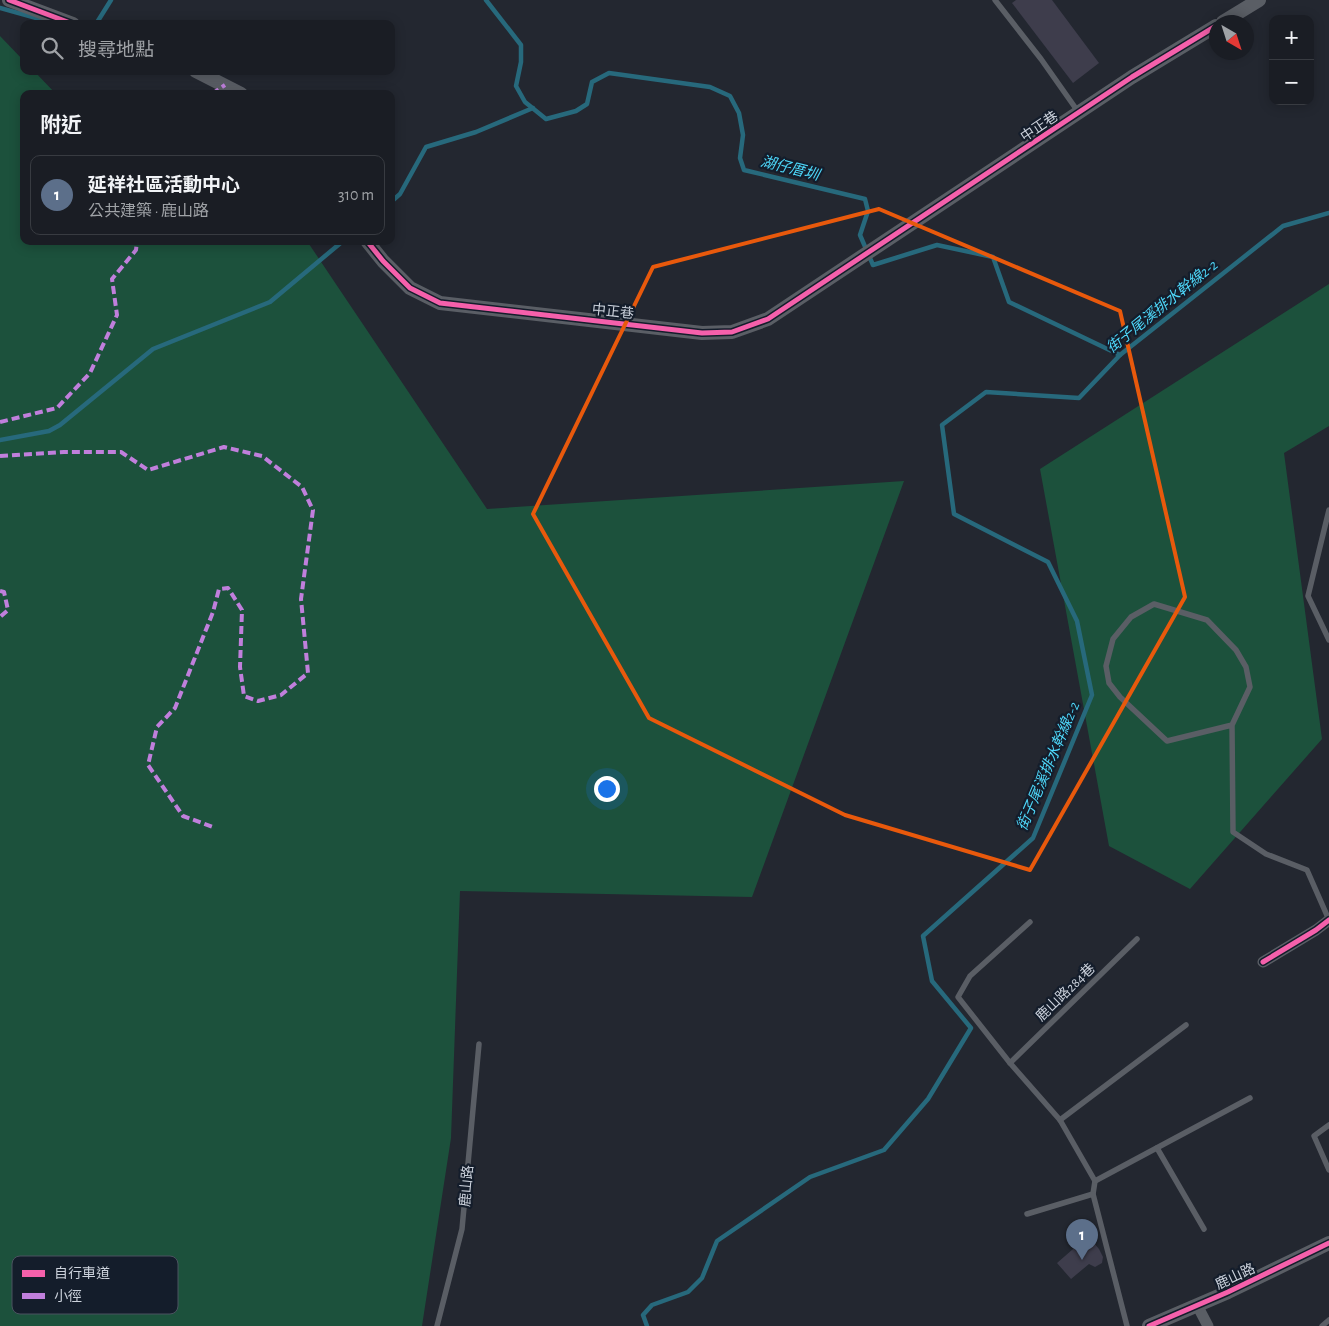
<!DOCTYPE html>
<html lang="zh-TW">
<meta charset="utf-8">
<style>
body{margin:0;font-family:"Alegreya Sans","Noto Sans TC",sans-serif;background:#272a31;color:#f1f3f6}
.controls{position:absolute;right:15px;top:15px;display:grid;overflow:hidden;border-radius:10px;box-shadow:0 2px 12px #0003}
.controls button{width:45px;height:45px;display:grid;place-items:center;padding:0;border:0;border-bottom:1px solid #383b41;background:#1a1d24;color:#f1f3f6;font:25px sans-serif}
.compass{position:absolute;left:1209px;top:15px;width:45px;height:45px;border-radius:50%;background:#1a1d24;box-shadow:0 2px 12px #0003;rotate:141deg}
.you{position:absolute;left:606px;top:788px;width:18px;height:18px;margin:-12px;border:4px solid #fff;border-radius:50%;background:#1a73e8;box-shadow:0 0 0 8px #1a73e833}
.badge{display:grid;place-items:center;width:32px;height:32px;border-radius:50%;background:#9196a0;color:#fff;font-size:16px;font-weight:700}
.pin{position:absolute;translate:-50% -41px;filter:drop-shadow(0 1px 2px #0008)}
.pin::after{content:'';position:absolute;top:26px;width:18px;height:15px;background:inherit;clip-path:polygon(0 0,100% 0,50% 100%)}
.list{margin:0;padding:0;list-style:none}
h2{display:flex;justify-content:space-between;align-items:center;height:65px;margin:0;padding:0 20px;font-size:21px}
h2 small{font-size:16px;font-weight:400;color:#9fa2a6}
.list li{display:grid;grid-template-columns:32px 1fr auto;gap:15px;align-items:center;box-sizing:border-box;height:80px;margin:0 10px 10px;padding:0 10px;border:1px solid #383b41;border-radius:10px}
.list b{display:block;font-size:19px;white-space:nowrap}
.list p{margin:0;font-size:16px;white-space:nowrap;color:#9fa2a6}
.list em{font-size:16px;font-style:normal;color:#9fa2a6}
.icon{flex:none;width:28px;height:28px;fill:none;stroke:currentColor;stroke-width:2;stroke-linecap:round;stroke-linejoin:round}
.map{position:relative;flex:none;width:1329px;height:1326px;overflow:hidden}
.search{position:absolute;background:#1a1d24;box-shadow:0 2px 12px #0003;left:20px;top:20px;width:375px;height:55px;display:flex;align-items:center;gap:12px;box-sizing:border-box;padding:0 18px;border-radius:10px;color:#9fa2a6;font-size:19px}
.panel{position:absolute;background:#1a1d24;box-shadow:0 2px 12px #0003;left:20px;top:90px;width:375px;height:155px;border-radius:10px}
.map>svg:first-child{display:block}
</style>
<div class="map">
<svg width="1329" height="1326" viewBox="0 0 1329 1326">
<rect width="100%" height="100%" fill="#232730"/>
<!-- forest -->
<g fill="#1c513c">
<polygon points="0,36 24,61 24,71 34,71 56,94 24,94 24,241 307,241 487,509 904,481 752,897 460,891 451,1138 422,1326 0,1326"/>
<polygon points="1329,284 1329,426 1284,453 1322,739 1190,889 1109,846 1040,469"/>
</g>
<g fill="none" stroke-linecap="round" stroke-linejoin="round">
<!-- stream -->
<g stroke="#27697c" stroke-width="4.5">
<polyline points="486,0 521,45 521,62 516,86 525,102 546,119 576,111 587,104 592,82 609,73 710,87 730,96 739,113 743,135 740,158 744,170 865,199 868,211 860,235 873,265 937,245 993,257 1009,302 1120,355"/>
<polyline points="0,8 47,21"/>
<polyline points="96,24 111,0"/>
<polyline points="391,202 400,194 426,147 476,132 533,108"/>
<polyline points="0,440 49,431 60,425 153,349 270,302 343,241"/>
<polyline points="647,1326 643,1315 652,1305 688,1292 702,1278 717,1241 810,1177 884,1150 928,1099 971,1028 932,981 923,936 1033,838 1092,695 1077,621 1048,562 954,514 942,425 986,392 1079,398 1120,355 1283,226 1329,213"/>
</g>
</g>
<!-- building -->
<g fill="#3e3d4c">
<polygon points="1016,0 1052,0 1099,63 1073,83 1012,3"/>
<polygon points="1088,1236 1099,1249 1103,1257 1102,1263 1095,1267 1089,1264 1071,1279 1057,1263"/>
</g>
<g fill="none" stroke-linecap="round" stroke-linejoin="round">
<!-- service -->
<g stroke="#5a5e65" stroke-width="5.5">
<polyline points="995,0 1041,59 1079,113"/>
<polyline points="1329,510 1308,596 1329,640"/>
<polyline points="1232,725 1167,741 1120,697 1109,683 1106,666 1113,639 1131,617 1154,604 1207,620 1236,650 1246,667 1250,687 1232,725 1233,832 1266,854 1307,870 1329,920"/>
<polyline points="1030,922 970,976 958,997 1010,1063 1060,1120 1095,1181 1093,1194 1127,1326"/>
<polyline points="1010,1063 1137,939"/>
<polyline points="1060,1120 1186,1025"/>
<polyline points="1329,1125 1314,1136 1329,1170"/>
<polyline points="1157,1148 1204,1229"/>
<polyline points="1095,1181 1250,1098"/>
<polyline points="1027,1214 1093,1194"/>
<polyline points="437,1326 462,1229 479,1044"/>
<polyline points="1322,1326 1329,1320"/>
</g>
<!-- minor -->
<g stroke="#5a5e65" stroke-width="11">
<polyline points="1263,962 1316,930 1329,920"/>
<polyline points="1197,1305 1208,1326"/>
</g>
<!-- tertiary -->
<g stroke="#5a5e65" stroke-width="14">
<polyline points="9,0 73,24"/>
<polyline points="1223,22 1259,0"/>
<polyline points="196,71 241,94"/>
<polyline points="367,241 383,261 410,288 440,303 702,333 732,332 768,319 1132,77 1216,26"/>
<polyline points="1149,1326 1228,1292 1329,1243"/>
</g>
<!-- quiet -->
<g stroke="#c07fdc" stroke-width="4" stroke-dasharray="8 4" stroke-linecap="butt">
<polyline points="212,94 225,85"/>
<polyline points="0,422 57,408 90,373 117,315 112,279 136,250 137,241"/>
<polyline points="0,456 64,452 121,452 148,470 224,447 262,456 302,487 313,510 301,599 308,673 281,695 258,701 244,696 240,667 242,610 228,588 219,589 213,612 175,708 157,727 148,765 183,816 213,827"/>
<polyline points="0,591 4,592 8,610 0,617"/>
</g>
<defs>
<g id="cycleway">
<polyline points="9,0 73,24"/>
<polyline points="367,241 383,261 410,288 440,303 702,333 732,332 768,319 1132,77 1216,26"/>
<polyline points="1263,962 1316,930 1329,920"/>
<polyline points="1149,1326 1228,1292 1329,1243"/>
</g>
</defs>
<!-- cycleway casing -->
<use href="#cycleway" stroke="#141d2b" stroke-width="8"/>
<!-- cycleway -->
<use href="#cycleway" stroke="#f560ab" stroke-width="5"/>
</g>
<!-- marked area -->
<path fill="none" stroke="#e8590c" stroke-width="4" stroke-linejoin="round" d="M879 209 1120 311 1185 597 1030 870 845 815 649 718 533 514 653 267Z"/>
<g text-anchor="middle" stroke-width="4.5" stroke-linejoin="round" paint-order="stroke">
<!-- street labels -->
<g font-size="14" fill="#ccd2dc" stroke="#141d2b">
<text transform="translate(1039 126) rotate(-34)" y="5">中正巷</text>
<text transform="translate(613 311) rotate(6)" y="5">中正巷</text>
<text transform="translate(1065 992) rotate(-44)" y="5">鹿山路284巷</text>
<text transform="translate(466 1186) rotate(-85)" y="5">鹿山路</text>
<text transform="translate(1235 1276) rotate(-25)" y="5">鹿山路</text>
</g>
<!-- water labels -->
<g font-size="15" font-style="italic" fill="#4ed7f9" stroke="#141d2b">
<text transform="translate(790 168) rotate(14)" y="5">湖仔厝圳</text>
<text transform="translate(1162 306) rotate(-39)" y="5">街子尾溪排水幹線2-2</text>
<text transform="translate(1048 766) rotate(-67)" y="5">街子尾溪排水幹線2-2</text>
</g>
</g>
<!-- legend -->
<rect x="12" y="1256" width="166" height="58" rx="8" fill="#141d2b" stroke="#4b5360" stroke-width="1"/>
<rect x="22" y="1270" width="23" height="7" fill="#f560ab"/>
<rect x="22" y="1293" width="23" height="6" fill="#c07fdc"/>
<g font-size="14" fill="#ccd2dc">
<text x="54" y="1278">自行車道</text>
<text x="54" y="1301">小徑</text>
</g>
</svg>
<div class="controls">
<button>+</button>
<button>−</button>
</div>
<svg class="compass" viewBox="-18 -18 36 36"><path d="M0-13l5 13h-10z" fill="#e53935"/><path d="M0 13l5-13h-10z" fill="#9fa2a6"/></svg>
<div class="you"></div>
<div class="pin badge" style="left:1082px;top:1260px;background:#5c6f8a">1</div>
<div class="search"><svg class="icon" aria-label="search" viewBox="0 0 24 24"><circle cx="10" cy="10" r="6"/><path d="M15 15l6 6"/></svg>搜尋地點</div>
<section class="panel">
<h2>附近<small></small></h2>
<ul class="list">
<li><span class="badge" style="background:#5c6f8a">1</span><div><b>延祥社區活動中心</b><p>公共建築 · 鹿山路</p></div><em>310 m</em></li>
</ul>
</section>
</div>
